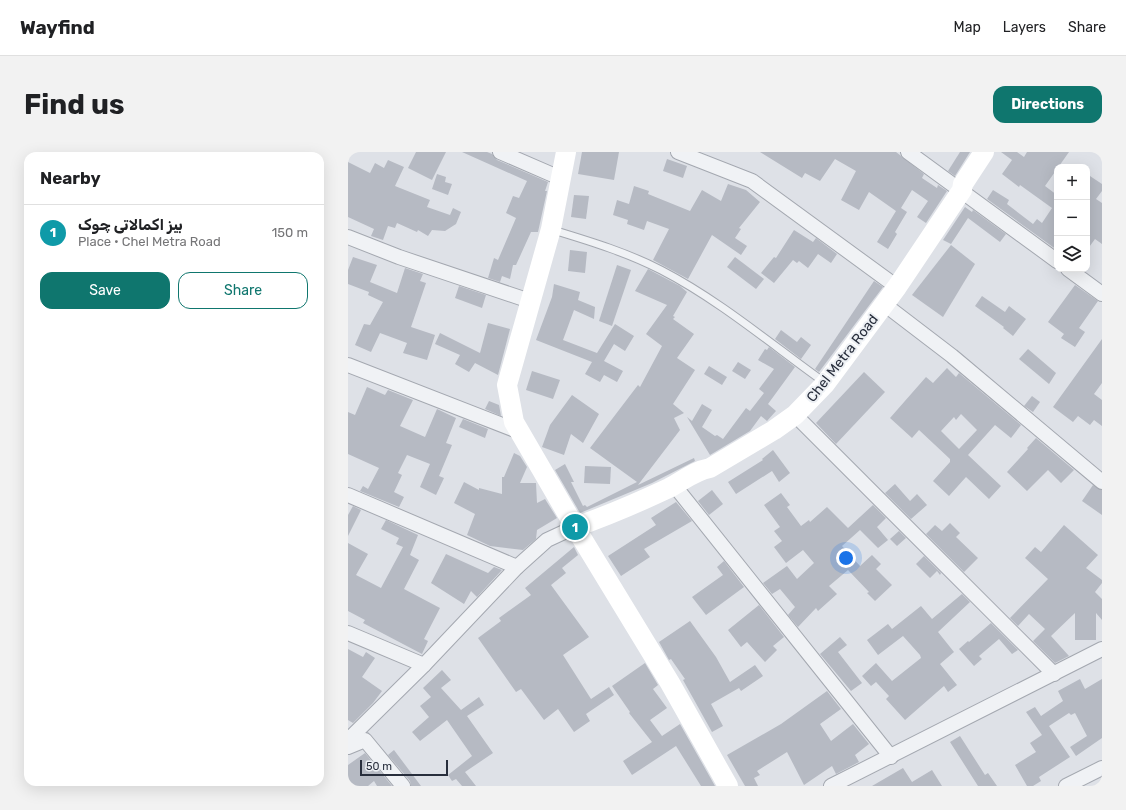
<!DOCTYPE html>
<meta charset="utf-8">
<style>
body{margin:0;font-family:Rubik,Vazirmatn,sans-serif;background:#f2f2f2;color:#202124}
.controls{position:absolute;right:12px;top:12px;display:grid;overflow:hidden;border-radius:8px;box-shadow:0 4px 16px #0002}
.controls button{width:36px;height:36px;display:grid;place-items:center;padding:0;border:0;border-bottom:1px solid #e0e0e0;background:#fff;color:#202124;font:20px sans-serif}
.scale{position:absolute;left:12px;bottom:10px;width:88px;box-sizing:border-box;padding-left:4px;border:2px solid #282e3c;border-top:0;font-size:11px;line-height:14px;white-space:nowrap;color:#282e3c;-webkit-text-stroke:3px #edf0f4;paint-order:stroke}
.you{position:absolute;left:498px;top:406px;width:14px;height:14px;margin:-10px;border:3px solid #fff;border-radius:50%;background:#1a73e8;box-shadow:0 0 0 6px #1a73e833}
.badge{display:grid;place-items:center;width:26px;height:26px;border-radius:50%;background:#0f766e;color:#fff;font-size:13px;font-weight:700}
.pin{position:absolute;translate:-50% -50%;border:2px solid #fff;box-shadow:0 1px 4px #0006}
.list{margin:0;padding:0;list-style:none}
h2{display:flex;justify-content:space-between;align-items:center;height:52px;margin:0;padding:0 16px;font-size:17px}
h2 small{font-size:13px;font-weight:400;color:#757577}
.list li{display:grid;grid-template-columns:26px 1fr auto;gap:12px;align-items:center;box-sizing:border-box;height:56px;padding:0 16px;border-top:1px solid #e0e0e0}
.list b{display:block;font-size:15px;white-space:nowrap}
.list p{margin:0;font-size:13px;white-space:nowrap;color:#757577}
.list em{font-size:13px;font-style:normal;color:#757577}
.actions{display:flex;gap:8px;padding:12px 16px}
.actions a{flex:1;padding:9px 0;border:1px solid #0f766e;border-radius:12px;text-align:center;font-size:14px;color:#0f766e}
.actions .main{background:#0f766e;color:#fff}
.icon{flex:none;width:22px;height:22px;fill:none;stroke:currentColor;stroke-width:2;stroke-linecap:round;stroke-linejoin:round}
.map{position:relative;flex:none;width:754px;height:634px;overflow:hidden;border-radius:12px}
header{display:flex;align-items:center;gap:24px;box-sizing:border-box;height:56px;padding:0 20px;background:#fff;border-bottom:1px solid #e0e0e0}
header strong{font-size:19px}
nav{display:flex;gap:22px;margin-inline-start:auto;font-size:14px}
.intro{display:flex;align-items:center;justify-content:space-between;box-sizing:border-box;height:96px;padding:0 24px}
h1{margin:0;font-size:28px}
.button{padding:10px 18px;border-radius:12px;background:#0f766e;color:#fff;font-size:14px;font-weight:700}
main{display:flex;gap:24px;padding:0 24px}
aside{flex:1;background:#fff;border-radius:12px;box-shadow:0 4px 16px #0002}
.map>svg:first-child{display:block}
</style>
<header>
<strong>Wayfind</strong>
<nav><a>Map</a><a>Layers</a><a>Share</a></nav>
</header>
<div class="intro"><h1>Find us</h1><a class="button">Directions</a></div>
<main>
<aside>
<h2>Nearby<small></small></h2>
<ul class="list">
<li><span class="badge" style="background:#0f9aa8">1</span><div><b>بیز اکمالاتی چوک</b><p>Place · Chel Metra Road</p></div><em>150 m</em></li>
</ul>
<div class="actions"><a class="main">Save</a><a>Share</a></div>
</aside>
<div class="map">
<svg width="754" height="634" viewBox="0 0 754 634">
<rect width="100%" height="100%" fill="#dee1e7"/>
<!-- building -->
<g fill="#b6bac3" fill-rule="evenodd">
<polygon points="68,0 98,0 84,28 60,16"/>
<polygon points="114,0 139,0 144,2 149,8 200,30 197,39 199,39 190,80 183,80 168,113 165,113 162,127 154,124 152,130 140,126 146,106 150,108 168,66 158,61 165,44 171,46 179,29"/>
<polygon points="234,0 271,0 266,28 230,22"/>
<polygon points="412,0 548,0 576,22 574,26 589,36 590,33 599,39 578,71 569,65 580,49 564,38 553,56 559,60 547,80 549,82 540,97 529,90 548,59 521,40 511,58 493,48 508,19 487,7 472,29 457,21 454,26"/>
<polygon points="612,0 622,0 607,24 600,19"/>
<polygon points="653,0 669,0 676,5 679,0 721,0 697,34 709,43 709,98 639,47 645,38 661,48 659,52 685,72 689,67 694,71 704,56 672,33 671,35 654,22 664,8"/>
<polygon points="319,7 339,14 335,26 315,19"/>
<polygon points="40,8 56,15 47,34 82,48 79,55 102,63 105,56 113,60 108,72 97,79 84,78 80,84 70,78 69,80 49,71 47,76 40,74 35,88 23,84 26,77 0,65 0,10 22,21 27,11 36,16"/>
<polygon points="89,22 98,25 97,30 104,32 100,43 84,37"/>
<polygon points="739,22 754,32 754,39 748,47 754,51 754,92 747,87 739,98"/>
<polygon points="380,32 398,38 412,50 391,76 393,77 387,86 399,94 393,103 364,83 340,127 305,108 321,77 299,69 296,78 279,72 280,68 265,63 269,48 281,52 286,34 301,39 300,42 342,59 354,38 373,49"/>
<polygon points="226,43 241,44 238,67 223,65"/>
<polygon points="617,55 624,60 625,58 658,82 652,90 620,66 603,92 595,88"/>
<polygon points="446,78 465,90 468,86 489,102 483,111 470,102 460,116 451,109 449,111 445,108 426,131 413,121 426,105 428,106"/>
<polygon points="603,93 627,112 595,165 564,143"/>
<polygon points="222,98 239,100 237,121 220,119"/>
<polygon points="5,105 29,113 22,130 49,141 57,116 75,122 72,129 78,131 63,175 87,183 79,208 55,201 59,191 32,181 23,200 7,193 16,172 22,173 35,150 20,143 21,140 0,132 0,118"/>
<polygon points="387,105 416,127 408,137 379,115"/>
<polygon points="269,113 283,118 264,174 251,169"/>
<polygon points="300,117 332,134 339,140 325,164 327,165 325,167 346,182 329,206 347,218 325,252 336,261 326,266 332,278 290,333 346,306 347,309 304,331 232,361 207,318 217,312 226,330 223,330 235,354 237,353 239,355 289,330 242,296 290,233 292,235 314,194 298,182 319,153 287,139"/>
<polygon points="526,129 535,135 471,220 467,217"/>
<polygon points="206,132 232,140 230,148 247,155 246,167 226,158 215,188 249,201 267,172 286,184 277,199 266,192 256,209 275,219 269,230 256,223 252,230 237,222 244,210 188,188 204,145"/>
<polygon points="727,133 750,149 731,176 737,180 727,195 713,186 716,182 700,170"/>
<polygon points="111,134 138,143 134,156 107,146"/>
<polygon points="634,144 657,160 661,154 678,167 665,184 655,176 656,175 627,154"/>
<polygon points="140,171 162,177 150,223 127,211 121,220 107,212 112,203 87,192 92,181 132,201"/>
<polygon points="433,178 449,190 453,185 463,193 453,207 427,187"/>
<polygon points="754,187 754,231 746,242 754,248 754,274 746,268 742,273 730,264 725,270 705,255"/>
<polygon points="421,195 447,215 420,252 428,259 419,269 413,264 402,279 362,303 339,265 344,269 354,252 364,258 354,275 367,284 369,283 375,287 398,256 402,259 416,241 411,237 426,217 410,208 417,197 419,198"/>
<polygon points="680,197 708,221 701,232 671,207"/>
<polygon points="390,210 403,218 397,227 384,219"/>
<polygon points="361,214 379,225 374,233 356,222"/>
<path d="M599 216 608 225 611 221 673 273 663 286 647 273 620 303 653 334 641 347 618 325 601 344 585 329 602 310V307L571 278 564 286 542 266 578 225 585 231ZM613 262 629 278 611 297 593 279 606 265 608 268Z"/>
<polygon points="184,219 212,228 205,247 178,238"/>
<polygon points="516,220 537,240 488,292 468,271"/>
<polygon points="19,235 37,243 40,238 65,248 52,274 77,285 89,257 108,266 98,291 104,293 91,324 96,326 88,343 72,335 82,312 59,303 50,321 54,323 46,340 56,345 51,355 12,339 15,334 20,337 31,316 0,302 0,260 7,263"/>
<polygon points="224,243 251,262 235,291 223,282 216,303 194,295 202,273"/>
<polygon points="684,244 692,250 685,260 676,254"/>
<polygon points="141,249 151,253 153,264 137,257"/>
<polygon points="115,267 140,277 137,286 111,275"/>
<polygon points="688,286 726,318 713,331 700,318 679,339 659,320 680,297 679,296"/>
<polygon points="425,298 442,321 431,330 424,319 388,342 380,330 415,308 414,307"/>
<polygon points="166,301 172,304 179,315 172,331 188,331 189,351 197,347 209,366 189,378 188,387 175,398 142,394 119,383 127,362 106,351 116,330 131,338 131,336 154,342 154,325 156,325"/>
<polygon points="237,314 263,315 262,332 236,331"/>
<polygon points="547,332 562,349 569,342 579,353 563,367 537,341"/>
<polygon points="745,333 754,338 754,363 734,349"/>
<polygon points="364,338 375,352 361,363 350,349"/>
<polygon points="433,341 442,353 439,355 453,374 461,368 462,370 479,355 500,376 525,353 538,366 529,375 540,388 530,396 512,378 494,394 512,414 524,403 533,412 528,417 544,433 527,449 519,441 521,440 500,418 481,434 489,442 470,459 468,456 450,475 440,463 447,455 432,437 424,442 415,431 439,414 449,427 466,411 455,398 438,411 426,395 434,389 426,379 432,375 416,353"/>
<polygon points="328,350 344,369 296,397 302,405 273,424 260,404 308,373 303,366"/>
<polygon points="5,354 13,358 0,384 0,363"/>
<polygon points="38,368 70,383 62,403 71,408 56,437 92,456 76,487 80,489 74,502 15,471 17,468 0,459 0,391 20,402 8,423 33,436 55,395 48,392 51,386 33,377"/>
<polygon points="602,371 612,381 608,385 630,406 616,420 578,382 587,373 594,379"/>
<polygon points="716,373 750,403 738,416 754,428 754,431 747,440 754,447 754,468 748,461 748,488 727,488 727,461 703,484 721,504 707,511 685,489 697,477 681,462 670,474 662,466 700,427 677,406 687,395 693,400"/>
<polygon points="551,379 558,386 549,394 542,387"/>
<polygon points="226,395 230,403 214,416 218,421 203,433 241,485 215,503 243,547 261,535 266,543 238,562 242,569 226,580 210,557 196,568 173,537 168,540 130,486 153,469 151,466 183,443 177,436"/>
<polygon points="98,402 140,421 146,415 154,418 129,445 123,439 116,452 83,431"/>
<polygon points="576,404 593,421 592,423 589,419 582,426 568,412"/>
<polygon points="376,409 396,435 358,463 344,445 375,423 369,415"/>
<polygon points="614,442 622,450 590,480 606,500 592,512 609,533 600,540 596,534 557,568 538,547 541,544 528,530 523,534 514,524 528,511 544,529 573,506 572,503 555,484 530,503 519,488 540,472 544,477 573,454 584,467"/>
<polygon points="411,453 436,485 425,494 429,498 417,510 399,490 393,495 380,478"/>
<polygon points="342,469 368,505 382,530 407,513 415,524 393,539 391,536 363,552 375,574 364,580 335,528 337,527 323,507 321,508 311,490"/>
<polygon points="643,471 670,498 664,502 651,487 631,504 634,507 626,514 611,497 620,489 621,490"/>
<polygon points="492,485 499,493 490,500 514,531 503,539 472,502"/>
<polygon points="0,497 15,505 18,500 27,506 14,525 34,539 25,551 5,571 0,568"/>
<polygon points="297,511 310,533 305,537 319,556 302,568 314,584 332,572 367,634 353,634 328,594 284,623 275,609 304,590 281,561 282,560 264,534"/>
<polygon points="94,518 103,528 93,536 113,558 131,545 136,553 119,564 145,601 117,620 128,634 114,634 108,627 104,629 100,623 124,604 99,568 72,589 64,580 81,565 72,554 83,545 75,536"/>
<polygon points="732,527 737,537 754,527 754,586 728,604 722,595 739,584 727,561 723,563 721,561 701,574 722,605 691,625 693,629 685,634 679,634 667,613 688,600 682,591 694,583 678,560 687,555 693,564 715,549 710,539"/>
<polygon points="479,539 493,557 472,572 483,589 505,572 521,592 507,603 511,610 488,622 484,614 456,633 439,600 409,619 412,623 406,626 410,634 397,634 379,603 433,572"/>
<polygon points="612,584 637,623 640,621 649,634 630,634 602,590"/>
<polygon points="46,598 73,634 63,634 62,629 40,603"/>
<polygon points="17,601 44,634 29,634 26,629 20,634 0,634 0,613"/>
<polygon points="555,616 564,630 584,618 594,634 524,634"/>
</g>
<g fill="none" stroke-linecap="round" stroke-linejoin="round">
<defs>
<path id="lane" d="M205 78C241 89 278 100 313 118 371 148 423 192 476 230"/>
<g id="street">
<polyline points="152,0 212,26"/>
<polyline points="330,0 404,29 549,135"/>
<polyline points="560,0 709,109"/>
<polyline points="0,85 51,105 182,149"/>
<polyline points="720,117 754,142"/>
<polyline points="536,152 604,204 754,330"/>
<polyline points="0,213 172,280"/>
<polyline points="447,263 706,522"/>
<polyline points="326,333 543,605"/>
<polyline points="0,343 169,415"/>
<polyline points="0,481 76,513"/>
<polyline points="0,588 76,513 169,415 199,388 227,375"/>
<polyline points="0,595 17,588 55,634"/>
<polyline points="483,634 754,497"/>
<polyline points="718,634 754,616"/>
</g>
</defs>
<!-- lane casing -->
<use href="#lane" stroke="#a4a8b0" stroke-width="9"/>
<!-- street casing -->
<use href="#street" stroke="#a4a8b0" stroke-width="16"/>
<!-- lane -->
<use href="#lane" stroke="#f0f2f5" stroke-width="7"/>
<!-- street -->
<use href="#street" stroke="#f0f2f5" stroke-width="14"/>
<!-- secondary -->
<g stroke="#fff" stroke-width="20">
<polyline points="218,0 203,77 159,233 166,270 227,375 322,531 380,634"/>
<path d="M227 375C259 364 289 351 321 336 335 329 346 319 362 316L426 278 447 263 477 232 549 135 614 38 615 32 636 0"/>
</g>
</g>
<g text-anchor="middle" stroke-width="4" stroke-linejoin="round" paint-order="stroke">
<!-- street labels -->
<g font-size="14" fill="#282e3c" stroke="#edf0f4">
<text transform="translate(494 206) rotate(-52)" y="5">Chel Metra Road</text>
</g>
</g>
</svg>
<div class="controls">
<button>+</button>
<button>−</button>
<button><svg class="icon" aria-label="layers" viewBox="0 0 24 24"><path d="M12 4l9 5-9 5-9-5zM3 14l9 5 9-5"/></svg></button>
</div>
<div class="scale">50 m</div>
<div class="you"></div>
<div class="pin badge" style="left:227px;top:375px;background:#0f9aa8">1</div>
</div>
</main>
